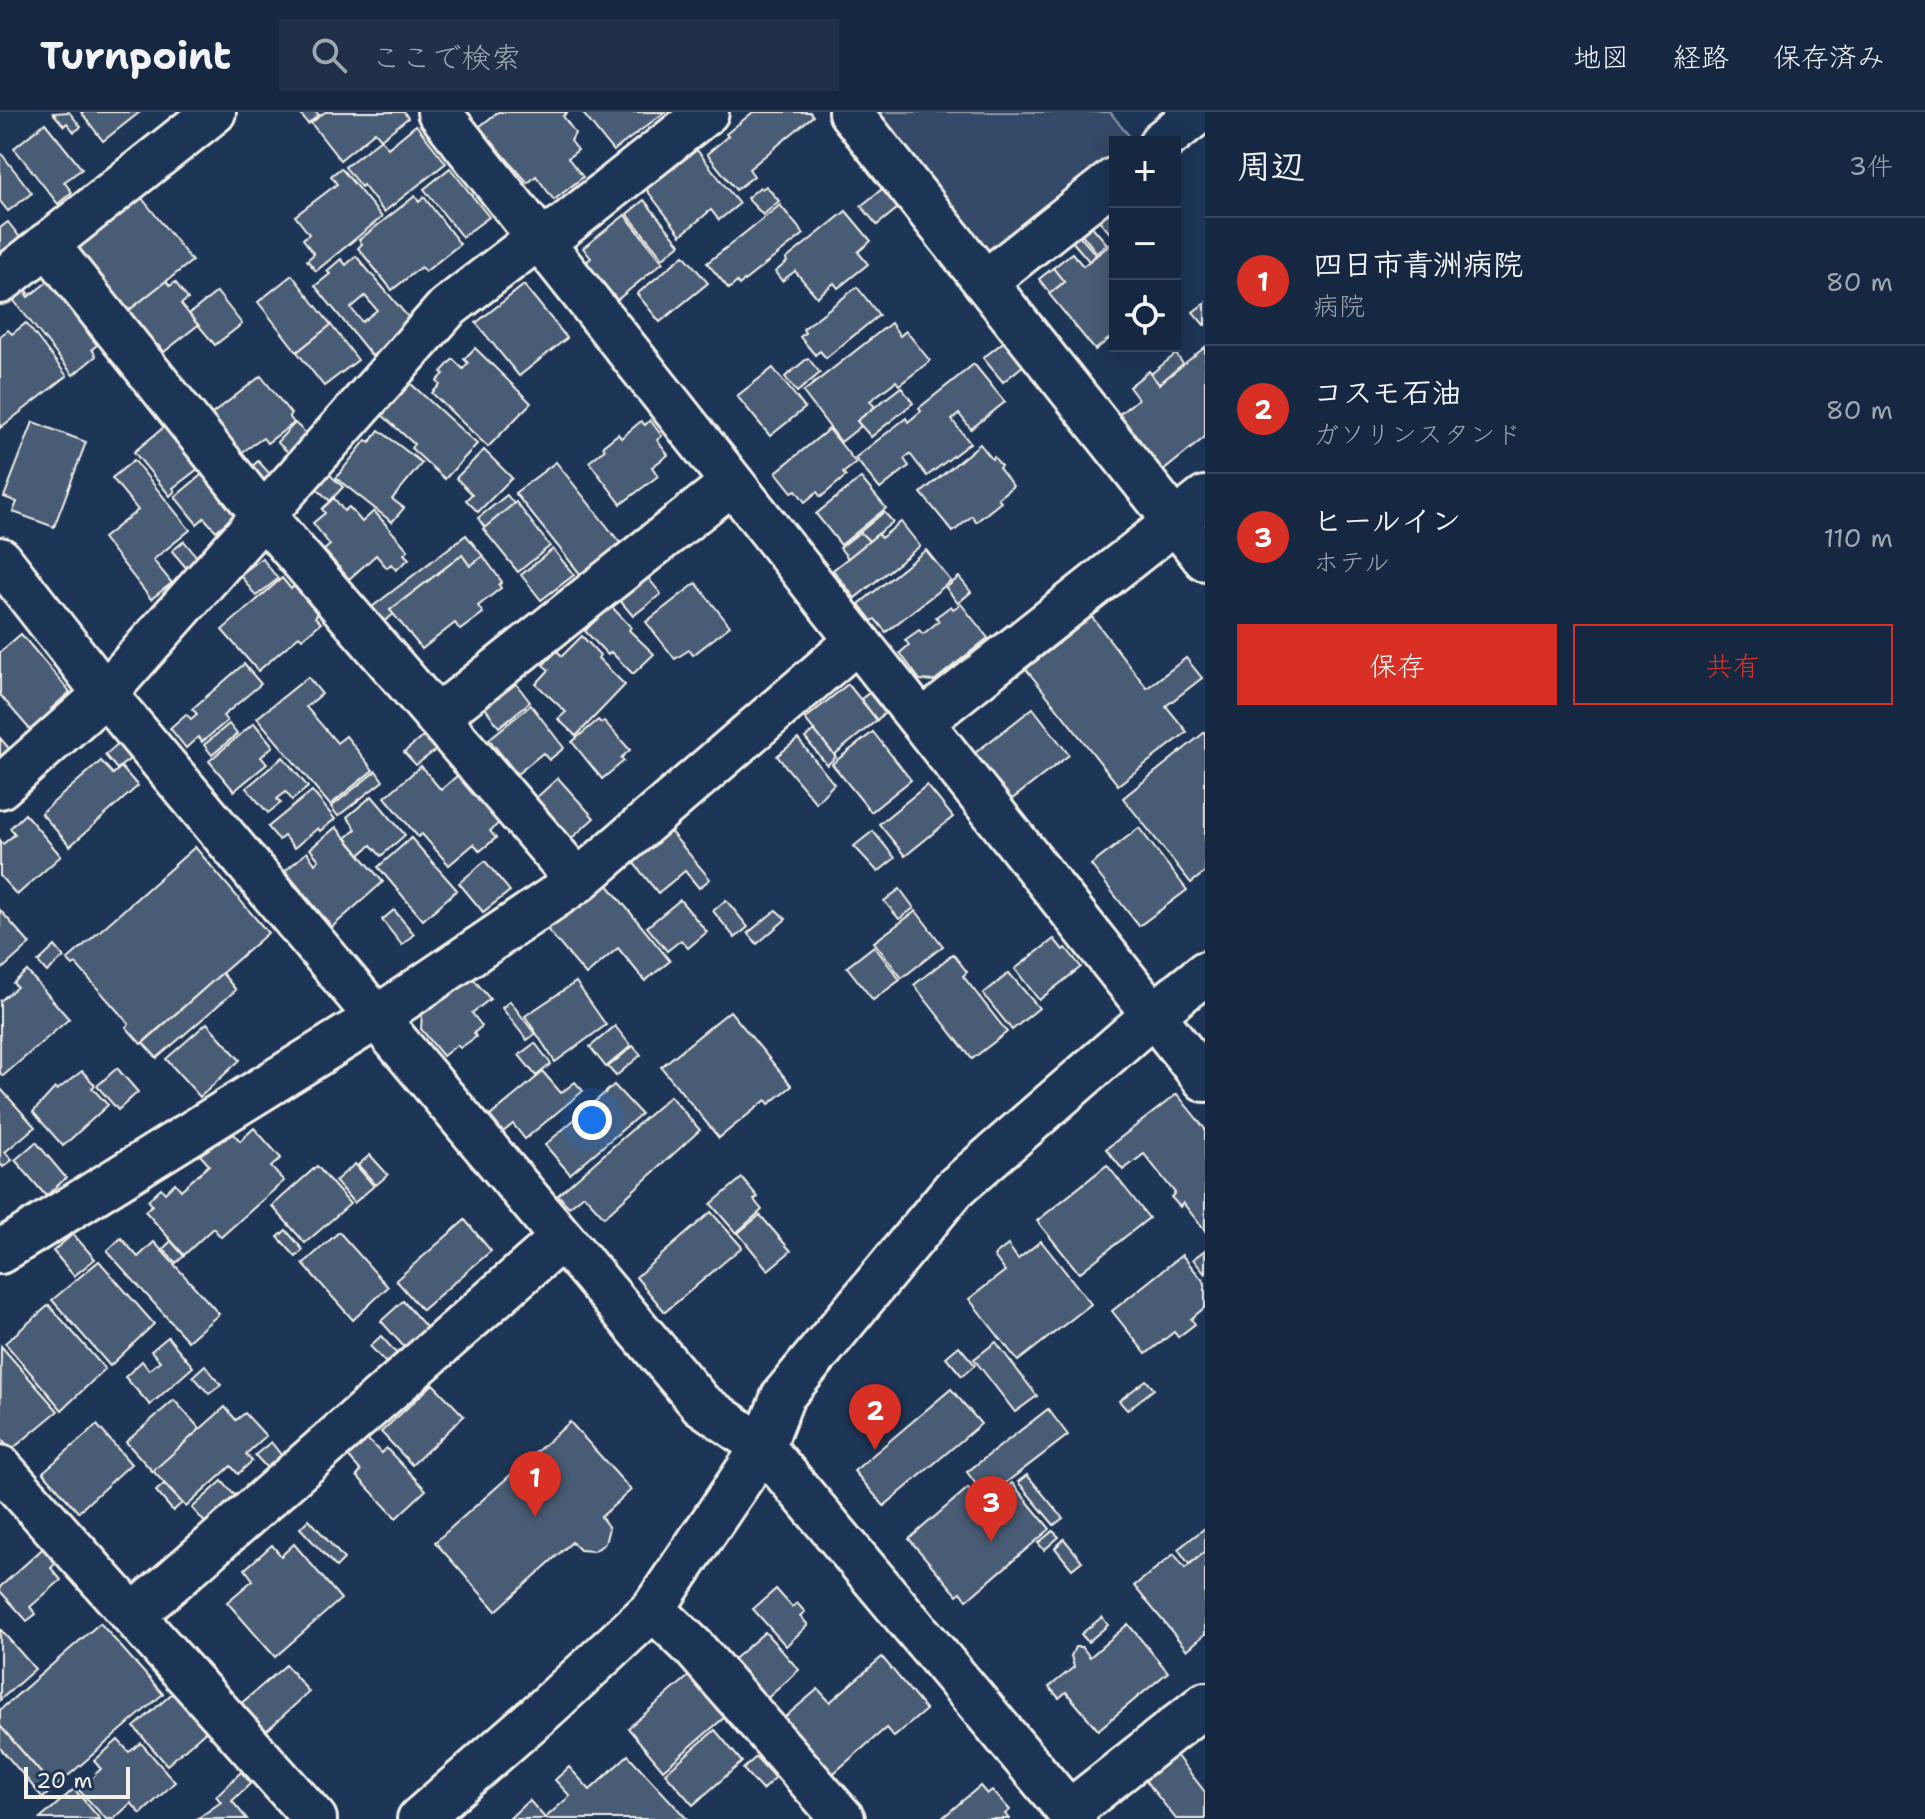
<!DOCTYPE html>
<html lang="ja">
<meta charset="utf-8">
<style>
body{margin:0;font-family:"Shantell Sans","Klee One",sans-serif;background:#1f3048;color:#f1f3f6}
.controls{position:absolute;right:24px;top:24px;display:grid;overflow:hidden;border-radius:0px;box-shadow:0 4px 20px #0003}
.controls button{width:72px;height:72px;display:grid;place-items:center;padding:0;border:0;border-bottom:2px solid #35445a;background:#162841;color:#f1f3f6;font:40px sans-serif}
.scale{position:absolute;left:24px;bottom:20px;width:106px;box-sizing:border-box;padding-left:8px;border:4px solid #f4f1e8;border-top:0;font-size:22px;line-height:28px;white-space:nowrap;color:#f4f1e8;-webkit-text-stroke:6px #1d3557;paint-order:stroke}
.you{position:absolute;left:592px;top:1008px;width:28px;height:28px;margin:-20px;border:6px solid #fff;border-radius:50%;background:#1a73e8;box-shadow:0 0 0 12px #1a73e833}
.badge{display:grid;place-items:center;width:52px;height:52px;border-radius:50%;background:#d93025;color:#fff;font-size:26px;font-weight:700}
.pin{position:absolute;translate:-50% -66px;filter:drop-shadow(0 2px 4px #0008)}
.pin::after{content:'';position:absolute;top:42px;width:28px;height:24px;background:inherit;clip-path:polygon(0 0,100% 0,50% 100%)}
.list{margin:0;padding:0;list-style:none}
h2{display:flex;justify-content:space-between;align-items:center;height:104px;margin:0;padding:0 32px;font-size:34px}
h2 small{font-size:26px;font-weight:400;color:#9ea6b1}
.list li{display:grid;grid-template-columns:52px 1fr auto;gap:24px;align-items:center;box-sizing:border-box;height:128px;padding:0 32px;border-top:2px solid #35445a}
.list b{display:block;font-size:30px;white-space:nowrap}
.list p{margin:0;font-size:26px;white-space:nowrap;color:#9ea6b1}
.list em{font-size:26px;font-style:normal;color:#9ea6b1}
.actions{display:flex;gap:16px;padding:24px 32px}
.actions a{flex:1;padding:18px 0;border:2px solid #d93025;border-radius:0px;text-align:center;font-size:28px;color:#d93025}
.actions .main{background:#d93025;color:#fff}
.icon{flex:none;width:44px;height:44px;fill:none;stroke:currentColor;stroke-width:2;stroke-linecap:round;stroke-linejoin:round}
.map{position:relative;flex:none;width:1205px;height:1707px;overflow:hidden}
header{display:flex;align-items:center;gap:48px;box-sizing:border-box;height:112px;padding:0 40px;background:#162841;border-bottom:2px solid #35445a}
header strong{font-size:38px}
nav{display:flex;gap:44px;margin-inline-start:auto;font-size:28px}
.search{width:560px;height:72px;background:#1f3048;display:flex;align-items:center;gap:20px;box-sizing:border-box;padding:0 28px;border-radius:0px;color:#9ea6b1;font-size:30px}
main{display:flex}
aside{flex:1;background:#162841}
.map>svg:first-child{display:block}
</style>
<header>
<strong>Turnpoint</strong>
<div class="search"><svg class="icon" aria-label="search" viewBox="0 0 24 24"><circle cx="10" cy="10" r="6"/><path d="M15 15l6 6"/></svg>ここで検索</div>
<nav><a>地図</a><a>経路</a><a>保存済み</a></nav>
</header>
<main>
<div class="map">
<svg width="1205" height="1707" viewBox="0 0 1205 1707">
<rect width="100%" height="100%" fill="#1d3557"/>
<filter id="ink" filterUnits="userSpaceOnUse"><feTurbulence type="fractalNoise" baseFrequency=".0125" numOctaves="2"/><feDisplacementMap in="SourceGraphic" scale="16" xChannelSelector="R" yChannelSelector="G"/><feConvolveMatrix kernelMatrix="1 2 1 2 8 2 1 2 1" color-interpolation-filters="sRGB"/></filter>
<g filter="url(#ink)">
<!-- green -->
<polygon fill="#354a67" stroke="#949ea8" stroke-width="2" points="870,0 1110,0 1134,30 1115,30 1115,46 995,139 978,139"/>
<!-- building -->
<g fill="#485b74" stroke="#f4f1e8" stroke-width="2" fill-rule="evenodd">
<polygon points="69,0 81,15 74,20 67,11 64,14 53,1"/>
<polygon points="81,0 140,0 103,29"/>
<polygon points="299,0 316,0 319,3 308,12"/>
<polygon points="325,0 404,0 408,6 381,27 375,20 340,48 311,11"/>
<polygon points="498,0 568,0 563,4 575,21 571,29 578,38 568,46 583,65 554,88 536,64 528,71 479,15"/>
<polygon points="582,0 665,0 613,39"/>
<polygon points="753,0 810,0 813,4 749,57 754,64 736,78 707,42 728,24 726,22"/>
<polygon points="45,11 82,57 64,70 72,80 58,92 14,36"/>
<polygon points="416,13 446,51 384,100 363,73 361,75 345,55 381,27 388,36"/>
<polygon points="697,38 739,92 719,108 711,98 681,123 646,77"/>
<polygon points="0,40 32,81 8,99 0,89"/>
<polygon points="341,56 382,105 316,159 307,148 314,142 303,127 309,122 295,104 337,72 331,64"/>
<polygon points="450,56 489,105 462,125 424,77"/>
<polygon points="766,74 779,89 763,103 747,86 760,75 762,77"/>
<polygon points="882,77 898,96 877,113 861,94"/>
<polygon points="415,84 419,90 424,85 460,132 425,160 421,155 392,178 358,136 362,132 359,128"/>
<polygon points="141,85 192,149 122,204 71,141"/>
<polygon points="644,88 680,132 663,146 627,102"/>
<polygon points="780,93 804,122 739,173 737,170 729,177 707,151"/>
<polygon points="1108,97 1115,106 1114,126 1097,106"/>
<polygon points="846,99 871,129 858,140 868,152 838,176 834,171 817,185 795,159 782,169 775,160 787,150 786,147"/>
<polygon points="625,103 663,150 617,188 586,150 591,146 583,136"/>
<polygon points="8,110 22,128 0,145 0,116"/>
<polygon points="1090,112 1107,132 1097,141 1080,120"/>
<polygon points="1078,122 1096,143 1089,149 1071,128"/>
<polygon points="1115,129 1115,222 1095,238 1049,182 1064,170 1053,156 1072,141 1083,154"/>
<polygon points="684,143 708,171 660,210 637,182"/>
<path d="M356 144 414 212 372 244 315 174 330 162 327 159 341 147 346 153ZM365 184 377 198 362 210 351 196Z"/>
<polygon points="1053,156 1064,170 1050,181 1039,167"/>
<polygon points="292,163 331,213 297,240 258,190"/>
<polygon points="55,164 94,213 86,219 97,233 92,237 96,244 73,263 11,185 24,175 29,181 26,182 28,185"/>
<polygon points="166,169 170,174 175,170 188,187 181,192 198,213 164,240 158,233 150,239 122,204"/>
<polygon points="524,173 567,226 519,264 476,211"/>
<polygon points="857,175 879,203 826,246 820,239 815,243 800,225 805,221 803,217"/>
<polygon points="217,180 242,212 215,233 189,202"/>
<polygon points="1205,191 1205,213 1204,213 1193,200"/>
<polygon points="26,211 67,264 0,316 0,224 8,218 12,222"/>
<polygon points="891,211 900,224 906,219 930,249 899,273 896,269 870,289 875,295 857,309 861,314 841,330 803,280"/>
<polygon points="331,213 358,248 324,274 297,240"/>
<polygon points="1006,228 1025,252 1003,270 983,246"/>
<polygon points="1205,235 1205,325 1163,359 1117,304 1138,287 1129,275 1149,259 1159,272"/>
<polygon points="475,236 531,291 488,335 432,281 440,273 437,269 444,262 441,260 453,247 463,257 468,251 464,247"/>
<polygon points="1176,242 1183,252 1159,272 1151,262"/>
<polygon points="808,246 820,261 797,280 785,265"/>
<polygon points="974,252 1005,290 971,317 959,302 952,308 970,331 927,364 910,342 904,347 909,354 880,377 855,346 906,306 908,310 921,299 919,296"/>
<polygon points="773,256 805,296 770,324 737,284"/>
<polygon points="261,264 291,302 289,304 294,311 267,331 263,326 232,347 203,309"/>
<polygon points="410,271 477,332 445,367 411,336 414,332 381,302"/>
<polygon points="901,275 913,291 871,325 857,309"/>
<polygon points="650,308 662,324 657,328 668,343 652,355 658,364 621,392 589,350 605,337 603,334 618,322 621,326 641,309 645,313"/>
<polygon points="33,310 86,330 54,415 13,400 17,390 4,385"/>
<polygon points="169,311 203,353 173,376 175,379 170,384 134,340"/>
<polygon points="295,311 311,326 293,345 277,330"/>
<polygon points="829,317 856,351 843,361 846,364 821,385 817,380 805,390 796,378 792,380 776,360"/>
<polygon points="379,318 422,351 392,387 404,396 392,410 336,366 366,328 370,330"/>
<polygon points="980,332 992,347 994,345 1001,354 999,356 1013,374 998,386 1001,390 976,410 972,404 953,420 921,381"/>
<polygon points="484,338 512,366 478,400 466,388 472,382 456,366"/>
<polygon points="134,348 190,418 153,448 172,471 151,487 103,426 138,398 112,366"/>
<polygon points="258,349 271,363 259,372 247,359"/>
<polygon points="556,350 621,432 581,463 515,381"/>
<polygon points="206,359 239,400 216,419 204,406 197,412 175,385"/>
<polygon points="329,362 343,375 330,389 316,376"/>
<polygon points="861,366 886,396 841,433 816,402"/>
<polygon points="507,383 514,392 485,416 478,406"/>
<polygon points="334,386 344,399 349,395 362,410 374,399 408,438 404,442 409,447 396,458 391,452 387,456 376,443 349,467 324,438 330,433 313,411 325,401 322,397"/>
<polygon points="516,390 550,434 518,460 483,417"/>
<polygon points="884,400 893,410 869,429 860,420"/>
<polygon points="901,410 920,434 855,486 833,458 878,422 881,426"/>
<polygon points="860,420 869,429 848,446 840,436"/>
<polygon points="466,423 483,444 470,454 462,443 390,498 394,502 383,510 372,495"/>
<polygon points="184,429 200,449 189,459 172,439"/>
<polygon points="553,437 574,463 541,488 521,463"/>
<polygon points="926,438 951,469 886,520 875,507 872,509 859,492"/>
<polygon points="462,443 470,454 483,444 502,470 499,473 501,476 478,494 483,501 460,518 455,511 422,537 390,498"/>
<polygon points="262,446 278,467 256,484 240,463"/>
<polygon points="645,462 661,482 633,504 617,485"/>
<polygon points="959,465 971,480 958,491 946,476"/>
<polygon points="282,466 291,477 294,474 318,502 315,505 321,511 302,527 299,524 258,559 222,518"/>
<polygon points="696,471 730,514 693,543 689,538 675,547 646,510"/>
<polygon points="961,492 988,526 934,569 920,568 900,541 909,533 905,528 919,518 923,522 939,509 936,505 951,494 953,497"/>
<polygon points="610,493 631,515 629,518 654,542 633,562 611,540 608,543 585,519"/>
<polygon points="1092,505 1147,576 1186,546 1202,566 1166,594 1187,620 1118,673 1026,557"/>
<polygon points="21,522 70,580 51,597 55,600 32,620 0,583 0,540"/>
<polygon points="582,524 600,543 598,546 625,573 576,624 558,607 566,600 536,572 549,558 543,553 557,539 562,544"/>
<polygon points="244,552 261,572 223,604 227,609 202,630 198,625 186,636 170,616 186,602 191,607 197,602 192,597"/>
<polygon points="308,565 322,582 306,595 337,631 346,624 373,658 330,693 257,606"/>
<polygon points="514,569 530,590 499,615 483,593"/>
<polygon points="848,572 877,608 834,643 805,607"/>
<polygon points="869,581 885,601 877,608 861,587"/>
<polygon points="531,593 564,636 549,648 543,641 517,662 489,627"/>
<polygon points="1033,596 1069,643 1011,688 975,641"/>
<polygon points="598,608 601,611 604,609 630,638 621,646 624,649 602,667 572,630"/>
<polygon points="254,611 273,634 261,645 267,652 234,679 209,649"/>
<polygon points="229,612 237,622 212,643 204,633"/>
<polygon points="814,618 836,645 827,653 805,626"/>
<polygon points="873,620 911,668 871,700 832,652"/>
<polygon points="1205,620 1205,760 1191,771 1123,686"/>
<polygon points="425,623 437,637 416,653 404,640"/>
<polygon points="0,626 12,640 0,650"/>
<polygon points="798,627 834,672 816,691 777,644"/>
<polygon points="119,631 131,646 117,657 105,643"/>
<polygon points="283,645 308,675 292,688 286,680 277,687 281,691 268,701 246,676"/>
<polygon points="101,649 113,662 121,655 138,674 70,734 41,701"/>
<polygon points="421,654 441,678 458,663 499,711 490,719 496,726 480,739 474,732 449,753 422,722 418,725 385,685"/>
<polygon points="376,659 383,669 338,704 331,695"/>
<polygon points="558,666 594,706 572,726 536,686"/>
<polygon points="927,673 953,705 905,744 879,712"/>
<polygon points="312,679 335,707 320,719 318,716 294,736 284,724 279,728 268,715"/>
<polygon points="372,684 405,723 381,744 371,733 360,743 346,726 356,717 347,705"/>
<polygon points="25,702 61,744 17,783 0,764 0,728 3,732 15,722 10,716"/>
<polygon points="336,715 383,770 332,815 285,759 307,740 315,752 319,748 310,737"/>
<polygon points="1139,716 1187,778 1139,814 1091,753"/>
<polygon points="669,718 710,767 699,776 685,759 658,781 632,749"/>
<polygon points="873,719 895,746 878,760 854,734"/>
<polygon points="411,726 457,778 423,808 378,755"/>
<polygon points="195,735 268,821 141,932 126,915 129,912 76,852 73,854 67,848"/>
<polygon points="485,749 510,779 483,800 459,771"/>
<polygon points="607,772 670,849 645,869 618,836 586,863 546,816"/>
<polygon points="900,777 914,796 899,807 884,789"/>
<polygon points="680,788 707,820 688,836 681,828 667,839 647,815"/>
<polygon points="726,788 748,815 735,826 713,799"/>
<polygon points="0,798 30,832 0,859"/>
<polygon points="394,798 414,822 402,833 382,808"/>
<polygon points="776,798 786,807 757,832 748,821"/>
<polygon points="916,799 943,834 902,866 874,830"/>
<polygon points="1054,827 1063,838 1066,836 1081,855 1039,888 1015,857"/>
<polygon points="55,834 64,845 47,860 38,850"/>
<polygon points="874,834 900,868 873,888 847,855"/>
<polygon points="953,842 967,860 963,864 1007,920 972,947 914,873"/>
<polygon points="27,859 69,907 3,964 0,961 0,889 17,875 13,871"/>
<polygon points="222,861 236,878 157,946 143,931"/>
<polygon points="1009,861 1039,896 1012,918 983,882"/>
<polygon points="471,864 490,887 472,901 482,914 474,921 476,925 460,936 457,933 443,944 421,917 422,902"/>
<polygon points="576,870 606,913 555,950 525,904"/>
<polygon points="510,889 535,922 527,928 502,896"/>
<polygon points="730,899 792,974 769,992 766,988 719,1026 661,955"/>
<polygon points="207,911 240,948 200,985 166,947"/>
<polygon points="615,914 631,934 606,955 590,935"/>
<polygon points="535,931 551,952 536,964 519,943"/>
<polygon points="633,934 641,943 616,964 608,955"/>
<polygon points="117,956 138,980 118,998 97,974"/>
<polygon points="82,959 95,973 92,976 108,993 63,1034 33,1000 55,976 57,978"/>
<polygon points="543,960 561,981 575,970 583,979 525,1027 513,1012 503,1020 490,1004"/>
<polygon points="614,973 641,1002 570,1062 545,1033"/>
<polygon points="0,976 35,1015 5,1040 12,1048 3,1055 0,1051"/>
<polygon points="1177,982 1205,1017 1205,1119 1183,1091 1180,1095 1171,1085 1175,1081 1144,1042 1123,1058 1106,1037"/>
<polygon points="670,984 700,1018 604,1105 584,1083 569,1095 558,1083"/>
<polygon points="254,1016 281,1046 271,1055 284,1069 221,1125 213,1116 184,1143 145,1099 152,1093 148,1088 161,1076 165,1081 175,1071 181,1078 209,1053 199,1042 234,1022 240,1029"/>
<polygon points="36,1030 66,1066 46,1084 15,1048"/>
<polygon points="370,1043 388,1063 376,1073 358,1053"/>
<polygon points="355,1052 374,1074 354,1091 335,1069"/>
<polygon points="1107,1053 1149,1106 1079,1161 1037,1109"/>
<polygon points="317,1054 350,1092 305,1131 272,1094"/>
<polygon points="742,1066 758,1085 754,1088 762,1098 736,1121 711,1092"/>
<polygon points="711,1100 742,1135 665,1200 636,1165"/>
<polygon points="760,1103 791,1139 768,1158 738,1121"/>
<polygon points="465,1108 491,1139 422,1198 396,1168"/>
<polygon points="286,1118 303,1138 296,1145 278,1125"/>
<polygon points="339,1120 388,1175 353,1208 303,1152"/>
<polygon points="73,1122 95,1147 74,1164 53,1139"/>
<polygon points="121,1126 138,1145 154,1130 219,1202 188,1229 107,1139"/>
<polygon points="171,1129 184,1144 176,1151 163,1137"/>
<polygon points="1041,1129 1091,1192 1018,1249 969,1187 1005,1159 994,1144 1008,1133 1018,1147"/>
<polygon points="1205,1138 1205,1162 1193,1147"/>
<polygon points="1182,1143 1205,1171 1205,1195 1191,1207 1195,1212 1178,1225 1174,1220 1146,1242 1112,1199"/>
<polygon points="99,1149 154,1212 110,1254 52,1188"/>
<polygon points="403,1189 427,1216 405,1236 381,1209"/>
<polygon points="49,1193 105,1257 62,1298 5,1231"/>
<polygon points="381,1224 398,1243 388,1253 370,1234"/>
<polygon points="168,1225 193,1255 150,1293 125,1265 142,1249 149,1258 160,1249 151,1239"/>
<polygon points="996,1230 1037,1284 1015,1300 974,1247"/>
<polygon points="1,1234 58,1299 11,1338 0,1326"/>
<polygon points="959,1234 975,1253 962,1264 946,1245"/>
<polygon points="205,1253 221,1273 209,1282 193,1264"/>
<polygon points="1146,1268 1154,1277 1127,1298 1119,1289"/>
<polygon points="433,1272 464,1304 412,1353 381,1320"/>
<polygon points="951,1277 981,1312 884,1394 854,1359"/>
<polygon points="174,1288 200,1317 153,1360 126,1330"/>
<polygon points="225,1295 236,1308 245,1301 266,1324 246,1342 252,1349 238,1362 231,1354 186,1395 153,1359"/>
<polygon points="1048,1297 1068,1323 986,1386 967,1360"/>
<polygon points="570,1310 631,1378 601,1405 609,1416 605,1431 599,1436 593,1439 580,1438 572,1430 496,1499 435,1430"/>
<polygon points="97,1313 131,1352 78,1400 43,1360"/>
<polygon points="365,1325 381,1341 386,1336 426,1378 396,1406 357,1364 361,1359 346,1342"/>
<polygon points="271,1330 282,1344 268,1357 255,1343"/>
<polygon points="1027,1363 1063,1406 1054,1413 1018,1370"/>
<polygon points="222,1369 238,1387 208,1414 192,1396"/>
<polygon points="1012,1371 1050,1417 967,1488 961,1480 957,1483 909,1427 968,1376 984,1395"/>
<polygon points="164,1372 182,1391 173,1399 156,1379"/>
<polygon points="309,1407 344,1447 336,1455 300,1416"/>
<polygon points="1205,1416 1205,1440 1189,1452 1178,1437"/>
<polygon points="1053,1419 1059,1425 1044,1438 1038,1431"/>
<polygon points="1064,1427 1082,1449 1072,1457 1055,1436"/>
<polygon points="49,1431 61,1446 51,1456 61,1468 30,1495 36,1502 27,1509 0,1479 0,1475"/>
<polygon points="294,1432 341,1487 275,1545 227,1490 253,1468 245,1457 272,1433 281,1444"/>
<polygon points="1205,1440 1205,1522 1187,1538 1134,1474 1174,1442 1185,1456"/>
<polygon points="776,1477 792,1495 797,1491 805,1500 800,1504 808,1513 786,1534 753,1497"/>
<polygon points="1102,1505 1108,1513 1088,1530 1081,1522"/>
<polygon points="100,1511 163,1582 54,1676 0,1614 0,1598"/>
<polygon points="1128,1512 1168,1560 1098,1618 1066,1580 1059,1586 1049,1575 1074,1555 1071,1544 1075,1535 1082,1535 1090,1545"/>
<polygon points="0,1517 35,1557 0,1588"/>
<polygon points="765,1520 799,1558 762,1591 729,1551"/>
<polygon points="882,1545 926,1598 894,1625 886,1616 828,1666 779,1610 818,1577 830,1590"/>
<polygon points="286,1553 309,1580 263,1622 238,1594"/>
<polygon points="696,1558 726,1604 663,1658 628,1616"/>
<polygon points="175,1579 208,1617 167,1653 134,1615"/>
<polygon points="0,1614 54,1676 43,1686 0,1636"/>
<polygon points="715,1618 742,1650 693,1693 665,1661"/>
<polygon points="118,1628 129,1640 141,1631 175,1670 141,1702 131,1691 114,1707 106,1707 78,1677 101,1657 94,1649"/>
<polygon points="628,1643 687,1707 509,1707 529,1688 545,1706 570,1684 555,1668 569,1655 590,1678"/>
<polygon points="1176,1643 1205,1680 1205,1707 1176,1707 1145,1668"/>
<polygon points="756,1645 775,1666 762,1678 743,1657"/>
<polygon points="241,1660 251,1671 232,1689 247,1707 197,1707 221,1690 216,1684"/>
<polygon points="980,1674 987,1682 992,1678 1010,1698 1005,1702 1009,1707 941,1707"/>
<polygon points="74,1677 100,1707 40,1707"/>
</g>
<g fill="none" stroke-linecap="round" stroke-linejoin="round">
<defs>
<g id="minor">
<polyline points="439,0 1205,968"/>
<polyline points="850,0 1205,447"/>
<polyline points="1161,30 1199,0"/>
<polyline points="47,132 263,403 578,769"/>
<polyline points="0,170 214,0"/>
<polyline points="985,170 1115,67"/>
<polyline points="0,447 105,582 701,1292 763,1335 1075,1707"/>
<polyline points="437,605 732,371"/>
<polyline points="923,609 1205,386"/>
<polyline points="0,675 105,582 447,196 538,126 560,117 707,0"/>
<polyline points="0,1140 376,906 578,769 857,529"/>
<polyline points="0,1355 315,1707"/>
<polyline points="653,1497 693,1535 843,1707"/>
<polyline points="134,1503 561,1127"/>
<polyline points="1069,1700 1205,1592"/>
<polyline points="419,1707 546,1596 653,1497 763,1335 783,1284 954,1077 1153,903 1205,861"/>
</g>
</defs>
<!-- minor casing -->
<use href="#minor" stroke="#f4f1e8" stroke-width="48"/>
<!-- minor -->
<use href="#minor" stroke="#1d3557" stroke-width="42"/>
</g>
</g>
</svg>
<div class="controls">
<button>+</button>
<button>−</button>
<button><svg class="icon" aria-label="locate" viewBox="0 0 24 24"><circle cx="12" cy="12" r="6"/><path d="M12 2v4M12 18v4M2 12h4M18 12h4"/></svg></button>
</div>
<div class="scale">20 m</div>
<div class="you"></div>
<div class="pin badge" style="left:535px;top:1405px">1</div>
<div class="pin badge" style="left:875px;top:1338px">2</div>
<div class="pin badge" style="left:991px;top:1430px">3</div>
</div>
<aside>
<h2>周辺<small>3件</small></h2>
<ul class="list">
<li><span class="badge">1</span><div><b>四日市青洲病院</b><p>病院</p></div><em>80 m</em></li>
<li><span class="badge">2</span><div><b>コスモ石油</b><p>ガソリンスタンド</p></div><em>80 m</em></li>
<li><span class="badge">3</span><div><b>ヒールイン</b><p>ホテル</p></div><em>110 m</em></li>
</ul>
<div class="actions"><a class="main">保存</a><a>共有</a></div>
</aside>
</main>
